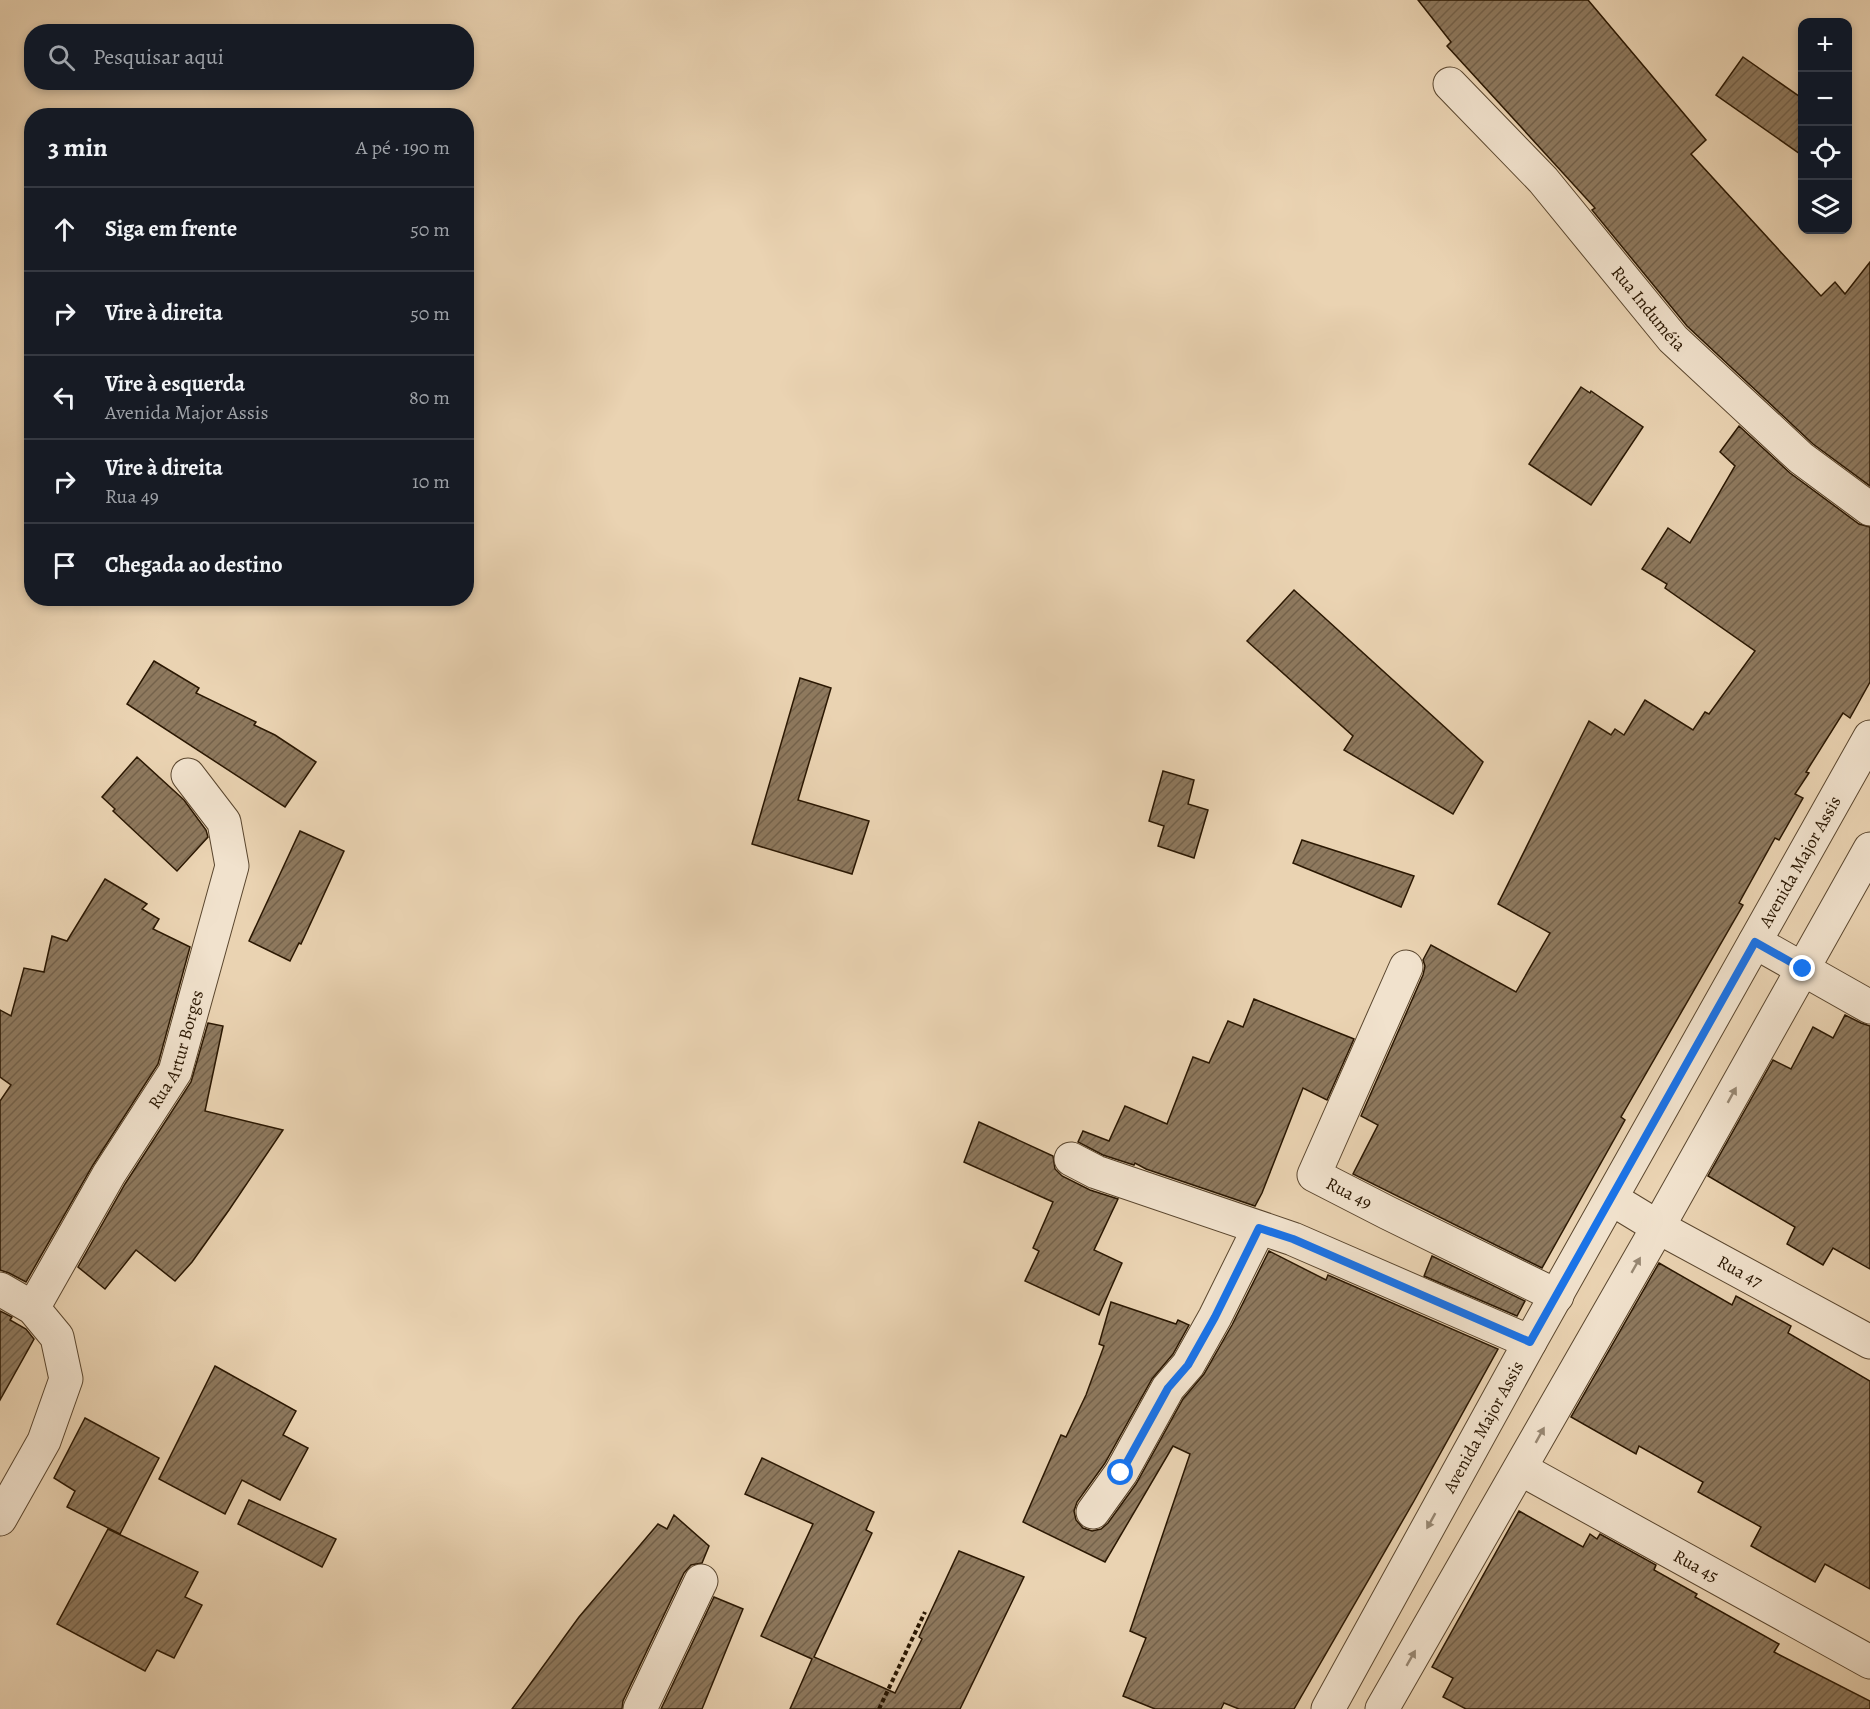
<!DOCTYPE html>
<html lang="pt">
<meta charset="utf-8">
<style>
body{margin:0;font-family:Alegreya,serif;background:#20242c;color:#f1f3f6}
.controls{position:absolute;right:18px;top:18px;display:grid;overflow:hidden;border-radius:12px;box-shadow:0 3px 9px #0003}
.controls button{width:54px;height:54px;display:grid;place-items:center;padding:0;border:0;border-bottom:2px solid #363941;background:#171b24;color:#f1f3f6;font:30px sans-serif}
.stop{position:absolute;width:18px;height:18px;margin:-14px;border:4px solid #1a73e8;border-radius:50%;background:#fff}
.stop.end{background:#1a73e8;border-color:#fff;box-shadow:0 2px 6px #0008}
.list{margin:0;padding:0;list-style:none}
h2{display:flex;justify-content:space-between;align-items:center;height:78px;margin:0;padding:0 24px;font-size:26px}
h2 small{font-size:20px;font-weight:400;color:#9ea1a6}
.list li{display:grid;grid-template-columns:39px 1fr auto;gap:18px;align-items:center;box-sizing:border-box;height:84px;padding:0 24px;border-top:2px solid #363941}
.list b{display:block;font-size:22px;white-space:nowrap}
.list p{margin:0;font-size:20px;white-space:nowrap;color:#9ea1a6}
.list em{font-size:20px;font-style:normal;color:#9ea1a6}
.icon{flex:none;width:33px;height:33px;fill:none;stroke:currentColor;stroke-width:2;stroke-linecap:round;stroke-linejoin:round}
.map{position:relative;flex:none;width:1870px;height:1709px;overflow:hidden}
.search{position:absolute;background:#171b24;box-shadow:0 3px 9px #0003;left:24px;top:24px;width:450px;height:66px;display:flex;align-items:center;gap:15px;box-sizing:border-box;padding:0 21px;border-radius:24px;color:#9ea1a6;font-size:22px}
.panel{position:absolute;background:#171b24;box-shadow:0 3px 9px #0003;left:24px;top:108px;width:450px;height:498px;border-radius:24px}
.map>svg:first-child{display:block}
</style>
<div class="map">
<svg width="1870" height="1709" viewBox="0 0 1870 1709">
<defs>
<pattern id="building-hatch" width="6" height="6" patternUnits="userSpaceOnUse" patternTransform="scale(1.5)"><rect width="6" height="6" fill="#8e795e"/><path d="M-1 1l2-2M0 6l6-6M5 7l2-2" fill="none" stroke="#74624b"/></pattern>
</defs>
<rect width="100%" height="100%" fill="#ead3b2"/>
<filter id="stains"><feTurbulence type="fractalNoise" baseFrequency=".00333" numOctaves="4"/><feColorMatrix values="0 0 0 0 .2 0 0 0 0 .09 0 0 0 0 .02 0 0 0 .5 -.17"/></filter>
<radialGradient id="worn" r=".72"><stop offset=".6" stop-color="#630" stop-opacity="0"/><stop offset="1" stop-color="#630" stop-opacity=".3"/></radialGradient>
<!-- building -->
<g fill="url(#building-hatch)" stroke="#2a1702" stroke-width="1.5">
<polygon points="1418,0 1588,0 1706,140 1691,154 1821,296 1835,282 1845,294 1870,262 1870,486 1813,444 1687,326 1592,210 1595,208 1447,46 1451,42"/>
<polygon points="1743,57 1803,99 1803,156 1716,95"/>
<polygon points="1581,387 1590,393 1591,391 1643,427 1591,505 1529,464"/>
<polygon points="1739,426 1790,473 1859,524 1870,527 1870,682 1850,718 1843,713 1806,772 1809,773 1795,794 1803,798 1779,840 1775,838 1739,903 1743,905 1621,1117 1625,1120 1542,1268 1353,1174 1378,1125 1361,1116 1423,975 1425,966 1423,960 1431,945 1516,992 1550,933 1498,904 1589,721 1611,735 1615,729 1624,735 1645,700 1693,730 1705,712 1709,714 1755,651 1665,588 1667,584 1642,569 1668,528 1690,543 1735,466 1720,452"/>
<polygon points="1294,590 1483,762 1453,814 1344,750 1353,736 1247,641"/>
<polygon points="154,661 199,688 196,693 256,722 254,725 275,735 316,762 285,807 127,704"/>
<polygon points="800,678 831,688 798,800 869,821 852,874 752,844"/>
<polygon points="137,757 184,800 206,830 208,837 177,871 113,811 115,809 102,797"/>
<polygon points="1163,771 1194,780 1188,804 1208,810 1194,858 1158,846 1164,826 1149,821"/>
<polygon points="300,831 344,851 301,944 299,943 290,961 249,941"/>
<polygon points="1302,840 1414,876 1401,907 1293,863"/>
<polygon points="105,879 147,904 142,909 159,919 153,929 190,947 158,1064 93,1165 26,1282 9,1273 0,1270 0,1101 11,1085 0,1077 0,1010 11,1016 24,968 44,972 52,936 67,941"/>
<polygon points="1254,999 1354,1039 1327,1100 1303,1088 1262,1193 1255,1206 1146,1169 1135,1163 1134,1165 1103,1155 1078,1142 1083,1131 1109,1141 1125,1106 1167,1124 1193,1057 1209,1063 1228,1021 1243,1027"/>
<polygon points="1845,1015 1861,1023 1870,1026 1870,1269 1833,1248 1823,1265 1787,1244 1795,1227 1708,1176 1773,1060 1791,1069 1813,1027 1833,1038"/>
<polygon points="208,1023 223,1026 205,1111 283,1130 229,1210 192,1262 175,1281 136,1250 105,1289 78,1267 125,1184 191,1082"/>
<polygon points="979,1122 1053,1156 1055,1169 1062,1176 1090,1190 1118,1199 1094,1250 1122,1263 1099,1315 1025,1281 1039,1251 1033,1248 1053,1202 964,1162"/>
<polygon points="1269,1251 1326,1280 1328,1275 1498,1349 1414,1501 1294,1709 1239,1709 1224,1703 1221,1709 1155,1709 1123,1696 1146,1638 1130,1631 1190,1454 1173,1446 1105,1562 1023,1522 1061,1435 1066,1437 1086,1395 1104,1346 1099,1344 1111,1302 1176,1324 1178,1320 1189,1325 1173,1354 1152,1379 1105,1463 1077,1502 1074,1511 1076,1520 1083,1528 1092,1531 1101,1529 1108,1523 1136,1484 1183,1399 1204,1374 1232,1325"/>
<polygon points="1432,1256 1525,1301 1517,1316 1424,1276"/>
<polygon points="1659,1263 1732,1305 1736,1296 1791,1326 1788,1333 1870,1381 1870,1589 1825,1564 1815,1582 1751,1546 1761,1527 1698,1492 1703,1482 1639,1446 1636,1454 1571,1417"/>
<polygon points="0,1311 12,1317 10,1320 26,1329 34,1339 0,1400"/>
<polygon points="215,1366 296,1411 283,1435 308,1448 280,1500 242,1480 225,1514 159,1479"/>
<polygon points="85,1418 159,1458 120,1534 67,1507 75,1491 54,1478"/>
<polygon points="762,1458 874,1512 866,1530 872,1533 814,1657 895,1693 922,1639 919,1637 959,1551 1024,1577 960,1709 790,1709 812,1659 761,1636 813,1524 745,1494"/>
<polygon points="249,1500 336,1539 322,1567 238,1524"/>
<polygon points="1519,1511 1583,1547 1590,1534 1597,1539 1600,1534 1656,1565 1654,1570 1697,1594 1695,1597 1779,1644 1774,1652 1870,1701 1870,1709 1466,1709 1443,1697 1453,1678 1432,1667"/>
<polygon points="674,1515 709,1546 702,1563 691,1565 684,1573 623,1701 622,1709 512,1709 579,1617 658,1524 667,1529"/>
<polygon points="108,1529 198,1572 185,1597 202,1605 174,1658 157,1650 145,1671 57,1624"/>
<polygon points="714,1597 743,1609 702,1709 661,1709"/>
</g>
<g fill="none" stroke-linecap="round" stroke-linejoin="round">
<defs>
<g id="minor">
<path id="s1" d="M1450 84 1543 180 1673 339 1801 458 1870 509"/>
<polyline points="1755,942 1870,1007"/>
<path id="s2" d="M1406 967 1314 1175 1388 1213 1557 1296"/>
<polyline points="1071,1159 1096,1172 1293,1239 1530,1342"/>
<path id="s3" d="M1612 1199 1658 1227 1870 1342"/>
<polyline points="0,1289 33,1308 57,1337 66,1379 44,1441 0,1519"/>
<path id="s4" d="M33 1308 109 1174 175 1072 232 866 224 822 188 775"/>
<path id="s5" d="M1521 1469 1870 1662"/>
<polyline points="1093,1512 1121,1473 1168,1388 1188,1365 1215,1317 1259,1228"/>
<polyline points="640,1709 701,1581"/>
<path id="s6" d="M1328 1709 1530 1342 1870 737"/>
<polyline points="1382,1709 1658,1227 1870,849"/>
</g>
</defs>
<!-- minor casing -->
<use href="#minor" stroke="#5a462e" stroke-width="35"/>
<!-- path -->
<polyline stroke="#2a1702" stroke-width="4" stroke-dasharray="4.5 3" stroke-linecap="butt" points="879,1709 925,1612"/>
<!-- minor -->
<use href="#minor" stroke="#f1e2cd" stroke-width="33"/>
</g>
<!-- one-way arrows -->
<defs><path id="oneway-solid" d="M-6-.8H1V-3.2L6.5 0L1 3.2V.8H-6Z" transform="scale(1.5)"/></defs>
<g fill="#978772">
<use href="#oneway-solid" transform="translate(1732 1095) rotate(-61)"/>
<use href="#oneway-solid" transform="translate(1636 1265) rotate(-60)"/>
<use href="#oneway-solid" transform="translate(1540 1435) rotate(-61)"/>
<use href="#oneway-solid" transform="translate(1431 1521) rotate(119)"/>
<use href="#oneway-solid" transform="translate(1411 1658) rotate(-60)"/>
</g>
<g fill="none" stroke-linecap="round" stroke-linejoin="round">
<!-- route -->
<polyline stroke="#1a73e8" stroke-width="8" points="1121,1473 1168,1388 1188,1365 1215,1317 1259,1228 1293,1239 1530,1342 1755,942 1803,969"/>
</g>
<g text-anchor="middle" stroke-width="4.5" stroke-linejoin="round" paint-order="stroke">
<!-- street labels -->
<g font-size="18" fill="#2a1702" stroke="#f1e2cd">
<text dy="6" stroke="none"><textPath href="#s1" startOffset="300">Rua Induméia</textPath></text>
<text dy="6" stroke="none"><textPath href="#s6" startOffset="970">Avenida Major Assis</textPath></text>
<text dy="6" stroke="none"><textPath href="#s4" startOffset="297">Rua Artur Borges</textPath></text>
<text dy="6" stroke="none"><textPath href="#s2" startOffset="267">Rua 49</textPath></text>
<text dy="6" stroke="none"><textPath href="#s3" startOffset="147">Rua 47</textPath></text>
<text dy="6" stroke="none"><textPath href="#s6" startOffset="322">Avenida Major Assis</textPath></text>
<text dy="6" stroke="none"><textPath href="#s5" startOffset="200">Rua 45</textPath></text>
</g>
</g>
<rect width="100%" height="100%" filter="url(#stains)"/>
<rect width="100%" height="100%" fill="url(#worn)"/>
</svg>
<div class="controls">
<button>+</button>
<button>−</button>
<button><svg class="icon" aria-label="locate" viewBox="0 0 24 24"><circle cx="12" cy="12" r="6"/><path d="M12 2v4M12 18v4M2 12h4M18 12h4"/></svg></button>
<button><svg class="icon" aria-label="layers" viewBox="0 0 24 24"><path d="M12 4l9 5-9 5-9-5zM3 14l9 5 9-5"/></svg></button>
</div>
<div class="stop" style="left:1121px;top:1473px"></div>
<div class="stop end" style="left:1803px;top:969px"></div>
<div class="search"><svg class="icon" aria-label="search" viewBox="0 0 24 24"><circle cx="10" cy="10" r="6"/><path d="M15 15l6 6"/></svg>Pesquisar aqui</div>
<section class="panel">
<h2>3 min<small>A pé · 190 m</small></h2>
<ul class="list">
<li><svg class="icon" aria-label="ahead" viewBox="0 0 24 24"><path d="M12 20V5M6 11l6-6 6 6"/></svg><div><b>Siga em frente</b></div><em>50 m</em></li>
<li><svg class="icon" aria-label="right" viewBox="0 0 24 24"><path d="M7 20v-9h11M14 6l5 5-5 5"/></svg><div><b>Vire à direita</b></div><em>50 m</em></li>
<li><svg class="icon" aria-label="left" viewBox="0 0 24 24"><path d="M17 20v-9H6M10 6l-5 5 5 5"/></svg><div><b>Vire à esquerda</b><p>Avenida Major Assis</p></div><em>80 m</em></li>
<li><svg class="icon" aria-label="right" viewBox="0 0 24 24"><path d="M7 20v-9h11M14 6l5 5-5 5"/></svg><div><b>Vire à direita</b><p>Rua 49</p></div><em>10 m</em></li>
<li><svg class="icon" aria-label="arrive" viewBox="0 0 24 24"><path d="M6 21V4h12l-3 4 3 4H6"/></svg><div><b>Chegada ao destino</b></div></li>
</ul>
</section>
</div>
